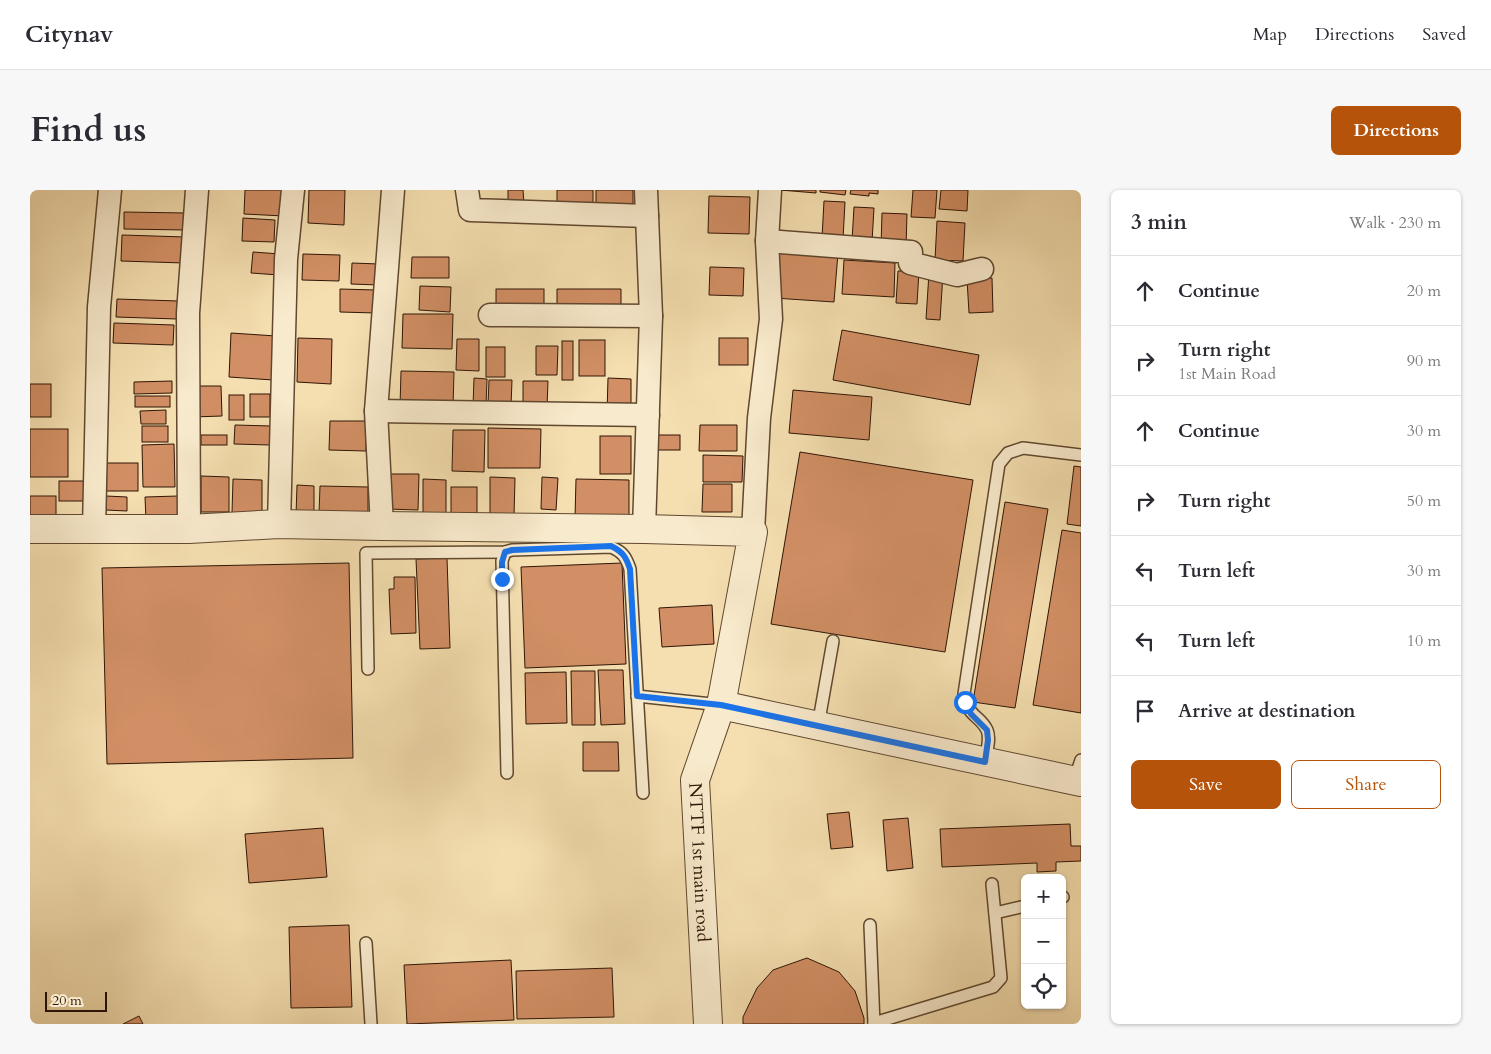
<!DOCTYPE html>
<meta charset="utf-8">
<style>
body{margin:0;font-family:Cardo,serif;background:#f7f7f7;color:#2b2b33}
.controls{position:absolute;right:15px;bottom:15px;display:grid;overflow:hidden;border-radius:8px;box-shadow:0 1px 4px #0004}
.controls button{width:45px;height:45px;display:grid;place-items:center;padding:0;border:0;border-bottom:1px solid #e1e1e2;background:#fff;color:#2b2b33;font:25px sans-serif}
.scale{position:absolute;left:15px;bottom:12px;width:62px;box-sizing:border-box;padding-left:5px;border:2px solid #2e1505;border-top:0;font-size:14px;line-height:18px;white-space:nowrap;color:#2e1505;-webkit-text-stroke:4px #f8eacc;paint-order:stroke}
.stop{position:absolute;width:15px;height:15px;margin:-11px;border:4px solid #1a73e8;border-radius:50%;background:#fff}
.stop.end{background:#1a73e8;border-color:#fff;box-shadow:0 1px 5px #0008}
.list{margin:0;padding:0;list-style:none}
h2{display:flex;justify-content:space-between;align-items:center;height:65px;margin:0;padding:0 20px;font-size:21px}
h2 small{font-size:16px;font-weight:400;color:#7c7c81}
.list li{display:grid;grid-template-columns:32px 1fr auto;gap:15px;align-items:center;box-sizing:border-box;height:70px;padding:0 20px;border-top:1px solid #e1e1e2}
.list b{display:block;font-size:19px;white-space:nowrap}
.list p{margin:0;font-size:16px;white-space:nowrap;color:#7c7c81}
.list em{font-size:16px;font-style:normal;color:#7c7c81}
.actions{display:flex;gap:10px;padding:15px 20px}
.actions a{flex:1;padding:11px 0;border:1px solid #b45309;border-radius:8px;text-align:center;font-size:18px;color:#b45309}
.actions .main{background:#b45309;color:#fff}
.icon{flex:none;width:28px;height:28px;fill:none;stroke:currentColor;stroke-width:2;stroke-linecap:round;stroke-linejoin:round}
.map{position:relative;flex:none;width:1051px;height:834px;overflow:hidden;border-radius:8px}
header{display:flex;align-items:center;gap:30px;box-sizing:border-box;height:70px;padding:0 25px;background:#fff;border-bottom:1px solid #e1e1e2}
header strong{font-size:24px}
nav{display:flex;gap:28px;margin-inline-start:auto;font-size:18px}
.intro{display:flex;align-items:center;justify-content:space-between;box-sizing:border-box;height:120px;padding:0 30px}
h1{margin:0;font-size:35px}
.button{padding:12px 22px;border-radius:8px;background:#b45309;color:#fff;font-size:18px;font-weight:700}
main{display:flex;gap:30px;padding:0 30px}
aside{flex:1;background:#fff;border-radius:8px;box-shadow:0 1px 4px #0004}
.map>svg:first-child{display:block}
</style>
<header>
<strong>Citynav</strong>
<nav><a>Map</a><a>Directions</a><a>Saved</a></nav>
</header>
<div class="intro"><h1>Find us</h1><a class="button">Directions</a></div>
<main>
<div class="map">
<svg width="1051" height="834" viewBox="0 0 1051 834">
<rect width="100%" height="100%" fill="#f5dfb0"/>
<filter id="stains"><feTurbulence type="fractalNoise" baseFrequency=".004" numOctaves="4"/><feColorMatrix values="0 0 0 0 .2 0 0 0 0 .09 0 0 0 0 .02 0 0 0 .5 -.17"/></filter>
<radialGradient id="worn" r=".72"><stop offset=".6" stop-color="#630" stop-opacity="0"/><stop offset="1" stop-color="#630" stop-opacity=".3"/></radialGradient>
<!-- building -->
<g fill="#d28f65" stroke="#2e1505">
<polygon points="215,0 255,0 254,26 214,24"/>
<polygon points="279,0 315,0 314,35 278,33"/>
<polygon points="478,0 493,0 494,14 478,14"/>
<polygon points="527,0 563,0 563,13 527,12"/>
<rect x="566" y="0" width="37" height="14"/>
<polygon points="750,0 786,0 786,3"/>
<polygon points="790,0 816,0 815,5 790,2"/>
<polygon points="821,0 848,0 848,4 839,3 839,6 820,4"/>
<polygon points="883,0 907,0 905,28 881,27"/>
<polygon points="911,0 938,0 937,21 909,19"/>
<polygon points="679,6 720,7 719,44 678,43"/>
<polygon points="794,11 815,12 813,49 792,48"/>
<polygon points="824,17 844,18 842,52 822,51"/>
<polygon points="94,22 156,23 156,40 94,39"/>
<polygon points="852,23 877,24 876,58 851,57"/>
<polygon points="213,28 245,30 244,52 212,51"/>
<polygon points="907,31 935,33 933,71 905,70"/>
<polygon points="92,45 155,47 154,73 91,71"/>
<polygon points="748,59 808,63 804,112 744,108"/>
<polygon points="223,62 250,64 249,85 221,83"/>
<polygon points="273,64 310,65 309,91 272,90"/>
<polygon points="382,67 419,67 419,88 381,88"/>
<polygon points="814,70 865,73 864,107 812,104"/>
<polygon points="322,73 349,74 349,95 321,94"/>
<polygon points="680,77 714,78 713,106 679,105"/>
<polygon points="868,81 889,81 887,114 866,113"/>
<polygon points="899,83 913,84 910,130 896,129"/>
<polygon points="962,88 963,122 939,123 937,89"/>
<polygon points="390,96 421,97 420,122 389,120"/>
<polygon points="310,99 346,100 346,123 310,122"/>
<rect x="466" y="99" width="48" height="22"/>
<polygon points="527,99 591,99 591,122 527,123"/>
<polygon points="87,109 148,111 147,129 86,127"/>
<polygon points="373,124 423,124 422,159 372,158"/>
<polygon points="84,133 144,135 143,155 83,153"/>
<polygon points="812,140 949,165 940,215 803,190"/>
<polygon points="201,143 246,146 243,190 199,187"/>
<polygon points="268,148 302,149 301,194 267,192"/>
<rect x="689" y="148" width="29" height="27"/>
<polygon points="427,149 449,149 449,181 426,180"/>
<rect x="549" y="150" width="26" height="36"/>
<rect x="532" y="151" width="11" height="39"/>
<polygon points="506,156 528,156 527,185 506,185"/>
<rect x="456" y="157" width="19" height="30"/>
<polygon points="371,181 424,182 423,218 370,217"/>
<polygon points="444,188 457,189 456,216 443,216"/>
<polygon points="578,188 601,189 601,223 577,223"/>
<polygon points="459,190 482,190 481,216 458,215"/>
<polygon points="142,191 142,203 104,204 104,192"/>
<polygon points="493,191 518,191 517,217 493,216"/>
<rect x="0" y="194" width="21" height="33"/>
<polygon points="163,196 191,196 192,226 163,227"/>
<polygon points="763,200 842,207 839,250 759,243"/>
<rect x="220" y="204" width="20" height="23"/>
<rect x="199" y="205" width="15" height="25"/>
<rect x="105" y="206" width="35" height="11"/>
<polygon points="136,220 136,234 111,234 110,221"/>
<polygon points="300,231 336,231 336,261 299,260"/>
<polygon points="205,235 241,236 240,255 204,254"/>
<polygon points="670,235 707,235 707,261 669,261"/>
<rect x="112" y="236" width="26" height="16"/>
<polygon points="458,238 511,239 510,278 458,278"/>
<rect x="0" y="239" width="38" height="48"/>
<polygon points="423,240 455,240 454,282 422,281"/>
<rect x="171" y="245" width="26" height="10"/>
<rect x="620" y="245" width="30" height="15"/>
<rect x="570" y="246" width="31" height="38"/>
<polygon points="144,254 145,297 113,297 112,255"/>
<polygon points="770,262 943,290 915,462 741,434"/>
<polygon points="673,265 713,266 712,292 673,292"/>
<rect x="75" y="273" width="33" height="28"/>
<polygon points="1044,276 1051,277 1051,336 1037,334"/>
<polygon points="359,284 389,284 388,320 358,319"/>
<polygon points="171,286 199,287 199,322 171,322"/>
<polygon points="460,287 485,288 484,327 460,327"/>
<polygon points="512,287 528,288 526,320 511,319"/>
<polygon points="203,289 232,290 232,324 202,323"/>
<polygon points="393,289 416,290 416,326 393,325"/>
<polygon points="546,289 599,290 599,329 545,329"/>
<rect x="29" y="291" width="29" height="20"/>
<polygon points="673,294 702,294 702,322 672,322"/>
<polygon points="267,295 284,296 284,326 266,326"/>
<polygon points="290,296 338,297 338,324 289,324"/>
<rect x="421" y="297" width="26" height="26"/>
<rect x="0" y="306" width="26" height="27"/>
<polygon points="76,306 97,307 97,321 76,320"/>
<polygon points="148,306 149,328 116,330 115,307"/>
<polygon points="975,312 1018,319 985,518 943,512"/>
<polygon points="1032,340 1051,343 1051,523 1003,515"/>
<polygon points="417,368 420,458 390,459 386,369"/>
<polygon points="319,373 323,568 77,574 72,378"/>
<polygon points="592,373 596,474 495,478 491,377"/>
<polygon points="364,387 385,387 386,443 361,444 359,399 364,399"/>
<polygon points="682,415 684,454 632,457 629,418"/>
<polygon points="568,480 593,480 595,534 571,535"/>
<polygon points="541,481 565,481 565,535 542,535"/>
<polygon points="536,482 537,533 496,534 495,483"/>
<polygon points="553,552 588,552 589,581 553,581"/>
<polygon points="819,622 823,657 801,659 797,624"/>
<polygon points="878,628 883,678 857,681 853,630"/>
<polygon points="1040,634 1041,656 1051,656 1051,671 1026,672 1026,681 1007,682 1007,673 912,677 910,639"/>
<polygon points="293,638 297,687 219,693 215,644"/>
<polygon points="319,735 322,817 261,818 259,737"/>
<polygon points="777,768 809,782 825,801 834,828 834,834 713,834 713,827 727,798 743,780"/>
<polygon points="481,770 484,830 377,834 374,775"/>
<polygon points="582,778 584,827 487,829 486,781"/>
<polygon points="109,826 113,834 93,834"/>
</g>
<g fill="none" stroke-linecap="round" stroke-linejoin="round">
<defs>
<g id="service">
<polyline points="475,362 472,371 477,583"/>
<path d="M338 479 336 363 475 362 482 360 581 357C593 362 596 367 600 379L613 603"/>
<polyline points="607,506 691,515"/>
<polyline points="788,536 803,451"/>
<path d="M955 572C956 563 961 549 957 540 950 525 937 527 934 504L969 274 978 263 993 258 1051 265"/>
<polyline points="1044,591 1051,570"/>
<polyline points="1032,707 1033,707"/>
<polyline points="965,723 995,716"/>
<polyline points="840,735 844,834"/>
<polyline points="336,753 341,834"/>
<polyline points="844,833 963,797 971,788 962,694"/>
</g>
<g id="minor">
<polyline points="437,0 440,20 617,26"/>
<polyline points="737,51 881,62 880,73 927,85 952,79"/>
<polyline points="460,125 621,126"/>
<polyline points="346,221 618,225"/>
<polyline points="249,334 256,69 263,0"/>
<polyline points="352,336 346,221 363,0"/>
<polyline points="64,339 69,117 80,0"/>
<polyline points="159,339 158,123 167,0"/>
<polyline points="614,339 621,126 616,0"/>
<polyline points="723,342 729,228 741,129 737,51 740,0"/>
</g>
<g id="tertiary">
<path id="s1" d="M0 339H159L249 334 352 336 614 339 723 342 691 515 665 590 678 834"/>
<polyline points="691,515 1051,592"/>
</g>
</defs>
<!-- service casing -->
<use href="#service" stroke="#604830" stroke-width="14"/>
<!-- minor casing -->
<use href="#minor" stroke="#604830" stroke-width="25"/>
<!-- tertiary casing -->
<use href="#tertiary" stroke="#604830" stroke-width="30"/>
<!-- service -->
<use href="#service" stroke="#f8eacc" stroke-width="11"/>
<!-- minor -->
<use href="#minor" stroke="#f8eacc" stroke-width="22"/>
<!-- tertiary -->
<use href="#tertiary" stroke="#f8eacc" stroke-width="28"/>
</g>
<g fill="none" stroke-linecap="round" stroke-linejoin="round">
<!-- route -->
<path stroke="#1a73e8" stroke-width="6" d="M472 389V372L475 362 482 360 581 356C593 362 596 367 600 379L607 506 691 515 955 572 958 550 957 540 941 524 935 512"/>
</g>
<g text-anchor="middle" stroke-width="4" stroke-linejoin="round" paint-order="stroke">
<!-- street labels -->
<g font-size="18" fill="#2e1505" stroke="#f8eacc">
<text dy="6" stroke="none"><textPath href="#s1" startOffset="1061">NTTF 1st main road</textPath></text>
</g>
</g>
<rect width="100%" height="100%" filter="url(#stains)"/>
<rect width="100%" height="100%" fill="url(#worn)"/>
</svg>
<div class="controls">
<button>+</button>
<button>−</button>
<button><svg class="icon" aria-label="locate" viewBox="0 0 24 24"><circle cx="12" cy="12" r="6"/><path d="M12 2v4M12 18v4M2 12h4M18 12h4"/></svg></button>
</div>
<div class="scale">20 m</div>
<div class="stop" style="left:935px;top:512px"></div>
<div class="stop end" style="left:472px;top:389px"></div>
</div>
<aside>
<h2>3 min<small>Walk · 230 m</small></h2>
<ul class="list">
<li><svg class="icon" aria-label="ahead" viewBox="0 0 24 24"><path d="M12 20V5M6 11l6-6 6 6"/></svg><div><b>Continue</b></div><em>20 m</em></li>
<li><svg class="icon" aria-label="right" viewBox="0 0 24 24"><path d="M7 20v-9h11M14 6l5 5-5 5"/></svg><div><b>Turn right</b><p>1st Main Road</p></div><em>90 m</em></li>
<li><svg class="icon" aria-label="ahead" viewBox="0 0 24 24"><path d="M12 20V5M6 11l6-6 6 6"/></svg><div><b>Continue</b></div><em>30 m</em></li>
<li><svg class="icon" aria-label="right" viewBox="0 0 24 24"><path d="M7 20v-9h11M14 6l5 5-5 5"/></svg><div><b>Turn right</b></div><em>50 m</em></li>
<li><svg class="icon" aria-label="left" viewBox="0 0 24 24"><path d="M17 20v-9H6M10 6l-5 5 5 5"/></svg><div><b>Turn left</b></div><em>30 m</em></li>
<li><svg class="icon" aria-label="left" viewBox="0 0 24 24"><path d="M17 20v-9H6M10 6l-5 5 5 5"/></svg><div><b>Turn left</b></div><em>10 m</em></li>
<li><svg class="icon" aria-label="arrive" viewBox="0 0 24 24"><path d="M6 21V4h12l-3 4 3 4H6"/></svg><div><b>Arrive at destination</b></div></li>
</ul>
<div class="actions"><a class="main">Save</a><a>Share</a></div>
</aside>
</main>
